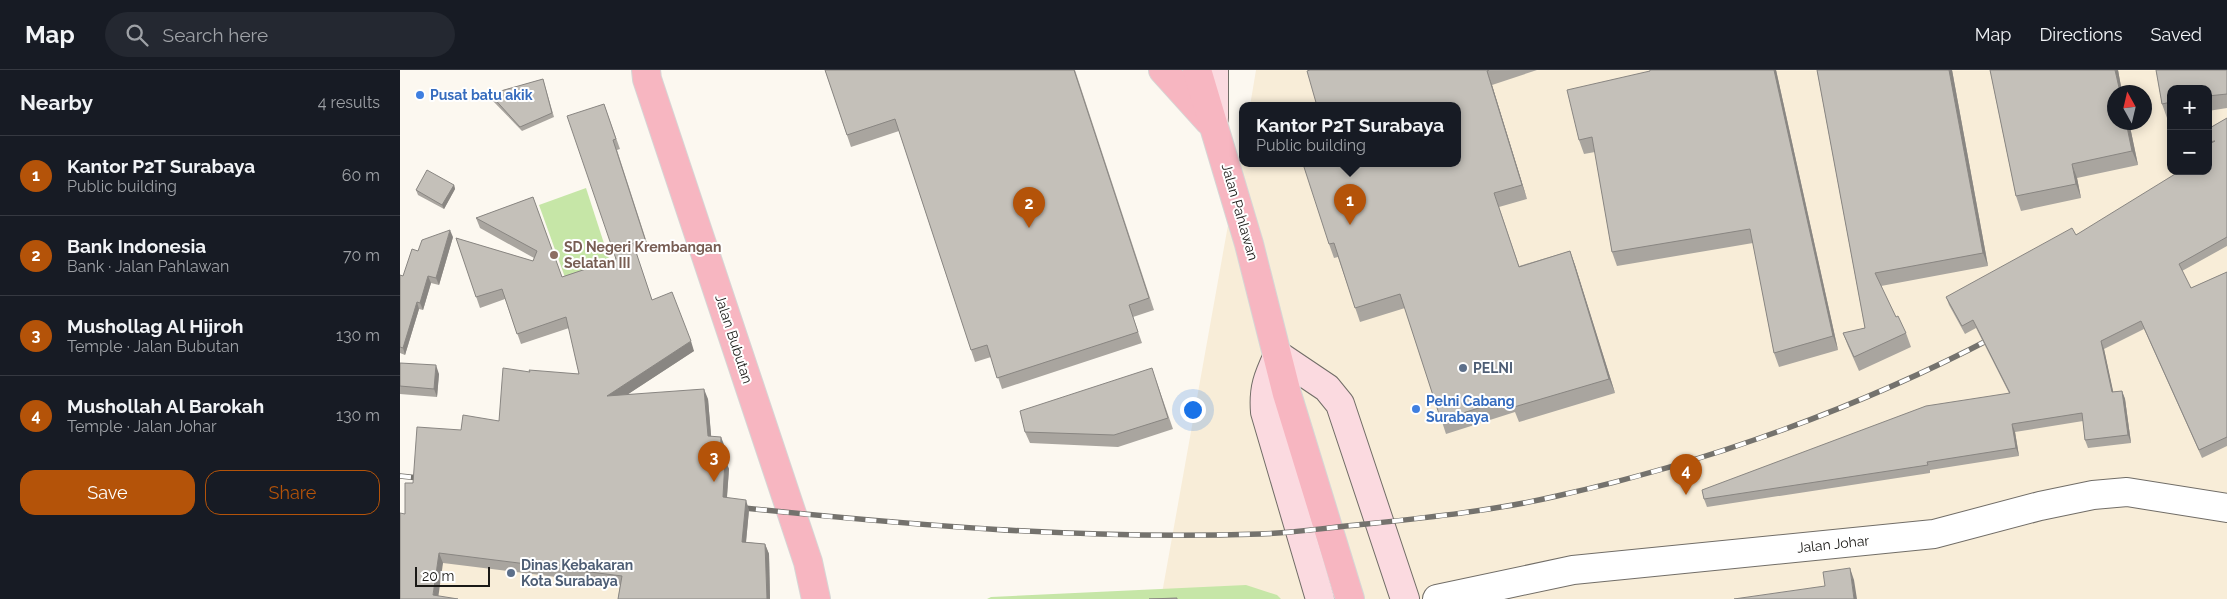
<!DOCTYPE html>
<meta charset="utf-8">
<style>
body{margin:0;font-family:Raleway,sans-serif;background:#242831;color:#f1f3f6}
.controls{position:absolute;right:15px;top:15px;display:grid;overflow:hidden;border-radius:10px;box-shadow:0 2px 12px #0003}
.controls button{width:45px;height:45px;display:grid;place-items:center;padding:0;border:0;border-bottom:1px solid #363941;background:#171b24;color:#f1f3f6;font:25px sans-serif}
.compass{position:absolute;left:1707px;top:15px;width:45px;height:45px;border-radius:50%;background:#171b24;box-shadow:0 2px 12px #0003;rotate:352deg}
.scale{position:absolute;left:15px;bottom:12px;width:75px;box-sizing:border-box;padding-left:5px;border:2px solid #1a1916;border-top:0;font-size:14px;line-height:18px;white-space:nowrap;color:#1a1916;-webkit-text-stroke:4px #fff;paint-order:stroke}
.you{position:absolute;left:792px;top:339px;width:18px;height:18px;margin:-12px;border:4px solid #fff;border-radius:50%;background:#1a73e8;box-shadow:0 0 0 8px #1a73e833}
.badge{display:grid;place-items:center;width:32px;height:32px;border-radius:50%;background:#b45309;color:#fff;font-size:16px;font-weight:700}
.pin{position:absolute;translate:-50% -41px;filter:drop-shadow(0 1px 2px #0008)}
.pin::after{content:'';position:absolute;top:26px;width:18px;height:15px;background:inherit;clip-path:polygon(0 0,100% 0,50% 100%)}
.popup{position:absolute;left:839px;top:32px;width:222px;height:65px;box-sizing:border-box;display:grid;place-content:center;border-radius:10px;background:#171b24;filter:drop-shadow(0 1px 4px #0005);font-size:16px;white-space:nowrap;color:#9ea1a6}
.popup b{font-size:19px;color:#f1f3f6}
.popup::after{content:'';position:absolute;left:50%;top:100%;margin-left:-10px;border:10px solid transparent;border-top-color:#171b24}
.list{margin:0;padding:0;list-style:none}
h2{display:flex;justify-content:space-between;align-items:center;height:65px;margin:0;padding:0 20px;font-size:21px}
h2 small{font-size:16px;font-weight:400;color:#9ea1a6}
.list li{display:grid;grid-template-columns:32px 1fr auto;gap:15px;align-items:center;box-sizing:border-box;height:80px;padding:0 20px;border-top:1px solid #363941}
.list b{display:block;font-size:19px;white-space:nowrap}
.list p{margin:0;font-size:16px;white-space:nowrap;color:#9ea1a6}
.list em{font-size:16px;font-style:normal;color:#9ea1a6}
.actions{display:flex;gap:10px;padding:15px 20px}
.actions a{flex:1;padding:11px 0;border:1px solid #b45309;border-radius:15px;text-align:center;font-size:18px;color:#b45309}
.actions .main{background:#b45309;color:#fff}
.icon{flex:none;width:28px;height:28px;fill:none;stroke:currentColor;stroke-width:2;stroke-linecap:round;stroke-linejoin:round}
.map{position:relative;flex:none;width:1827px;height:529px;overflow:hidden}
header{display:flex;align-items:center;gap:30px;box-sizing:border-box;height:70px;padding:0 25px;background:#171b24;border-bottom:1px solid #363941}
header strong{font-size:24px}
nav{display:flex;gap:28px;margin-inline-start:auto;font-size:18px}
.search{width:350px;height:45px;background:#242831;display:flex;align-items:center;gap:12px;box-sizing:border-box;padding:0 18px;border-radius:28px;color:#9ea1a6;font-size:19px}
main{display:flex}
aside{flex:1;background:#171b24}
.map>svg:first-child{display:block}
</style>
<header>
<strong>Map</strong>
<div class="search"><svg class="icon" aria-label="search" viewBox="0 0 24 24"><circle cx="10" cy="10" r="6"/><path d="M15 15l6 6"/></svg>Search here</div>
<nav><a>Map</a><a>Directions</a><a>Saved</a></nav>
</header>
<main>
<aside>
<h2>Nearby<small>4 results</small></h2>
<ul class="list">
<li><span class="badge">1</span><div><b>Kantor P2T Surabaya</b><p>Public building</p></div><em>60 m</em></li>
<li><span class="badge">2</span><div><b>Bank Indonesia</b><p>Bank · Jalan Pahlawan</p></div><em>70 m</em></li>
<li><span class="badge">3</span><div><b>Mushollag Al Hijroh</b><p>Temple · Jalan Bubutan</p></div><em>130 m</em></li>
<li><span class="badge">4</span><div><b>Mushollah Al Barokah</b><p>Temple · Jalan Johar</p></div><em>130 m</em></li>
</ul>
<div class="actions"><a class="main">Save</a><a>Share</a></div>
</aside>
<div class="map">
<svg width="1827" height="529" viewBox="0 0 1827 529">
<rect width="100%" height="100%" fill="#fcf8f0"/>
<!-- commercial -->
<g fill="#f8edd8" fill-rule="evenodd">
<path d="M856 0H1827V529H761L842 77V94H1058V36H850ZM1771 19H1808V101H1771ZM1714 22H1744V52H1714Z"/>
<polygon points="0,447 227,477 219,529 0,529"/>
</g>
<!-- green -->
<g fill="#c6e6a7">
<polygon points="186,118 212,198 167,213 139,135"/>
<polygon points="846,515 877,525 881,529 587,529 591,527"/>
</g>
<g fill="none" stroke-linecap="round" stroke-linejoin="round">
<defs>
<polyline id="tertiary" points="1037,529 1173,500 1534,464 1640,436 1693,425 1727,422 1827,438"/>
<g id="secondary">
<polyline points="814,48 814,0"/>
<path d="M920 529 865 342C863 318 868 307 878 285L927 318 940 334 1005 529"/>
</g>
<g id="primary">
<polyline points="246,0 247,9 408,492 416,529"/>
<polyline points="763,0 809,51"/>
<polyline points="797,0 849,174 887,324 950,529"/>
</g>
</defs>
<!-- tertiary casing -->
<use href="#tertiary" stroke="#716d67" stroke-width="30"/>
<!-- secondary casing -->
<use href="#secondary" stroke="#716d67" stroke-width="30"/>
<!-- primary casing -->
<use href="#primary" stroke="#d6d6d5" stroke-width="30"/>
<!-- tertiary -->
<use href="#tertiary" stroke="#fff" stroke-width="28"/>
<!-- secondary -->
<use href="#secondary" stroke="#fbdae0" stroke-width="28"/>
<!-- primary -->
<use href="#primary" stroke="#f7b6c1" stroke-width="28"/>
<defs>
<g id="rail">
<polyline points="0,406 28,409"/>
<path d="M334 437C509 455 684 470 860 464 892 463 925 458 957 455 1023 448 1093 441 1157 426 1306 393 1461 337 1596 266"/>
</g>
</defs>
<!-- rail casing -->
<use href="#rail" stroke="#74726d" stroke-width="5.5"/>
<!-- rail -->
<use href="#rail" stroke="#fff" stroke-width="4" stroke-dasharray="11" stroke-linecap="butt"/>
</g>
<!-- wall -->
<g fill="#a9a59f">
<polygon points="425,0 675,0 754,240 733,247 742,273 602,319 591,287 575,292 499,61 451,77"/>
<polygon points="910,0 1137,0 1092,15 1127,129 1099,137 1119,196 1170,181 1175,195 1215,323 1119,352 1115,342 1046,364 1005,238 960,252 938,187 934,188 929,174 1058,94"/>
<polygon points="1250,0 1376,0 1438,280 1379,297 1374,283 1353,173 1217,196 1212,182 1195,82 1184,84 1179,70 1250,1"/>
<polygon points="1417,0 1552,0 1588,196 1481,216 1496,247 1506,263 1511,277 1459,301 1448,276 1443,263 1465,258"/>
<polygon points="1590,0 1718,0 1722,22 1714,52 1729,52 1738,95 1677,108 1681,128 1621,141 1616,126"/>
<polygon points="1756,0 1827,0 1827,38 1808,41 1808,19 1771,19 1771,47 1767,48 1762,34"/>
<polygon points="143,9 154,47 122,61 91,29 90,24"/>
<polygon points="204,34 220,79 217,80 249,179 236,183 252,230 294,281 228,324 308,329 311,366 325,377 324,389 329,399 327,428 349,440 346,472 365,474 369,484 370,529 218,529 220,515 43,493 0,529 5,444 13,413 61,360 99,351 130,302 179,304 169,258 121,274 105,229 80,238 56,168 133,191 134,188 80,158 76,148 133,127 162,207 216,189"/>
<polygon points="1827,48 1827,176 1782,201 1791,218 1827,202 1827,376 1802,388 1744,259 1704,279 1713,322 1722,321 1725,329 1731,373 1688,378 1685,370 1683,351 1615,362 1619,386 1530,400 1530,403 1307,437 1304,429 1609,323 1576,258 1565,264 1549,235 1546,227 1808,101 1808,59"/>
<polygon points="54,115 55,119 44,139 18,125 16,120"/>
<polygon points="53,167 39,215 31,213 23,240 19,239 5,285 0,283 0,205 3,206 18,181"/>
<polygon points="0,293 39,304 37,327 0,324"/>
<polygon points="756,310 773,359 718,377 630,373 625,362"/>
</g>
<!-- shaded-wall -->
<g fill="#898682">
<polygon points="1374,0 1376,0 1438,280 1433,266"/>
<polygon points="1549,0 1552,0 1588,196 1583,183"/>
<polygon points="1715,0 1718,0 1722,22 1720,22"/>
<polygon points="1087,1 1092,15 1127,129 1122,115"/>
<polygon points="1726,52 1729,52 1738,95 1732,81"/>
<polygon points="1672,94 1677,108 1681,128 1676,114"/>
<polygon points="54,115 55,119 44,139 42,135"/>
<polygon points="50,160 53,167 39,215 36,208"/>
<polygon points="1170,181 1175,195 1215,323 1209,309"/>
<polygon points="28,206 31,213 23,240 20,233"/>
<polygon points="17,232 19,239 5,285 3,278"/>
<polygon points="291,271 294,281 210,336 207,326"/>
<polygon points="1701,271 1704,279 1715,330 1712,322"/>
<polygon points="36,295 39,304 37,327 34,319"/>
<polygon points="304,319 308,329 312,376 308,366"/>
<polygon points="1722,321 1725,329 1731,373 1728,365"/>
<polygon points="1612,354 1615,362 1619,386 1616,378"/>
<polygon points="321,367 325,377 324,399 320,388"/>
<polygon points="325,389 329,399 326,438 323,427"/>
<polygon points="346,430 349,440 345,482 342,472"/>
<polygon points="365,474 369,484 370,529 367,529"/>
<polygon points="39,483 43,493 38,529 33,525"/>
<polygon points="1450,498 1454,510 1457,529 1454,529"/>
</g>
<!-- building -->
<g fill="#c4c0b9" stroke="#898682">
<polygon points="425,0 674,0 749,228 729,235 738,262 597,308 587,275 571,280 495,49 447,65"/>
<polygon points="910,0 1089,0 1087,1 1122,115 1094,123 1119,197 1170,181 1209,309 1114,337 1110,328 1041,350 1000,224 955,238 934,173 929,174 903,94 1058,94 1058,36 917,36 907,1"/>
<polygon points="1250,0 1374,0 1433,266 1374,283 1350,159 1212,182 1192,67 1179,70 1167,20 1250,1"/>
<polygon points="1417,0 1549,0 1583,183 1475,203 1496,247 1498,246 1506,263 1454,287 1443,263 1465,258"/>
<polygon points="1590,0 1715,0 1720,22 1714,22 1714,52 1726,52 1732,81 1672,94 1676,114 1616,126"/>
<polygon points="1756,0 1827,0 1827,24 1808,26 1808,19 1771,19 1771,32 1762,34"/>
<polygon points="143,9 152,43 120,57 90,24"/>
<polygon points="204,34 216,69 213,70 245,169 233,173 252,230 272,222 291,271 207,326 304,319 308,366 321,367 320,388 325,389 323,427 346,430 342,472 365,474 367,529 218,529 222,506 39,483 33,525 58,529 0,529 0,443 5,444 5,413 13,413 17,357 61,360 63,345 99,351 103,298 130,302 129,300 179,304 166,247 117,264 102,219 76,227 56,168 133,191 137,181 76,148 133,127 162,207 216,189 167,46"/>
<polygon points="1827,48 1827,167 1779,194 1791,218 1827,202 1827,367 1799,380 1741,251 1701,271 1712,322 1722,321 1728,365 1685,370 1682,343 1612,354 1616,378 1527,392 1528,395 1304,429 1302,420 1526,336 1610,323 1573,250 1562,256 1546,227 1672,158 1676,165 1780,101 1808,101 1808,75 1815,71 1808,72 1808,59"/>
<polygon points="27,100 54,115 42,135 16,120"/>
<polygon points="50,160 36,208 28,206 20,233 17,232 3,278 0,277 0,205 3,206 12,179 18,181 22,170"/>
<polygon points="0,293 36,295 34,319 0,316"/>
<polygon points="752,298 768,348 714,365 625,362 620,341"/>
<polygon points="1450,498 1454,529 1334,529 1425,516 1423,502"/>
<polygon points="777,528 777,529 749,529"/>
</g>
<!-- markers -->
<g fill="#3f7fe0" stroke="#fff" stroke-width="2">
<circle cx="20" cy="25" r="5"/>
<circle cx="1016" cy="339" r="5"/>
</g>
<circle fill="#8d6e63" stroke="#fff" stroke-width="2" cx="154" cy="185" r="5"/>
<g fill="#5c6f8a" stroke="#fff" stroke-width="2">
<circle cx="1063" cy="298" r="5"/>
<circle cx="111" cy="503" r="5"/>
</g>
<g text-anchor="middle" stroke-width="4" stroke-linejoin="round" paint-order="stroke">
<!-- shop labels -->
<g font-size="14" font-weight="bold" fill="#366cbe" stroke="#fff" text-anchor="start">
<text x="30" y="30">Pusat batu akik</text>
<text x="1026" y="336">Pelni Cabang<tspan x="1026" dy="16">Surabaya</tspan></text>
</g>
<!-- street labels -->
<g font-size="14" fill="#1a1916" stroke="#fff">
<text transform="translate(840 142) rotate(74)" y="5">Jalan Pahlawan</text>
<text transform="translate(334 269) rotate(72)" y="5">Jalan Bubutan</text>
<text transform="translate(1433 474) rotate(-6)" y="5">Jalan Johar</text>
</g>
<!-- education labels -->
<g font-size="14" font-weight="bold" fill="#785e54" stroke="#fff" text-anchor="start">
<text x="164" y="182">SD Negeri Krembangan<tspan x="164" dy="16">Selatan III</tspan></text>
</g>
<!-- service labels -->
<g font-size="14" font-weight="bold" fill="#4e5e75" stroke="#fff" text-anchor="start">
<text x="1073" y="303">PELNI</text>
<text x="121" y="500">Dinas Kebakaran<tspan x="121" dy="16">Kota Surabaya</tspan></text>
</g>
</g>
</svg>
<div class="controls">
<button>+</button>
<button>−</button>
</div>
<svg class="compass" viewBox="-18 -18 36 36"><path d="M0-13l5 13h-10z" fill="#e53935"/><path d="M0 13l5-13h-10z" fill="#9ea1a6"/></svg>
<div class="scale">20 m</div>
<div class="you"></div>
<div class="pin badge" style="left:950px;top:155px">1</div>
<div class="popup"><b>Kantor P2T Surabaya</b>Public building</div>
<div class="pin badge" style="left:629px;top:158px">2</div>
<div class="pin badge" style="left:314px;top:412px">3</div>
<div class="pin badge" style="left:1286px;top:425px">4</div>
</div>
</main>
